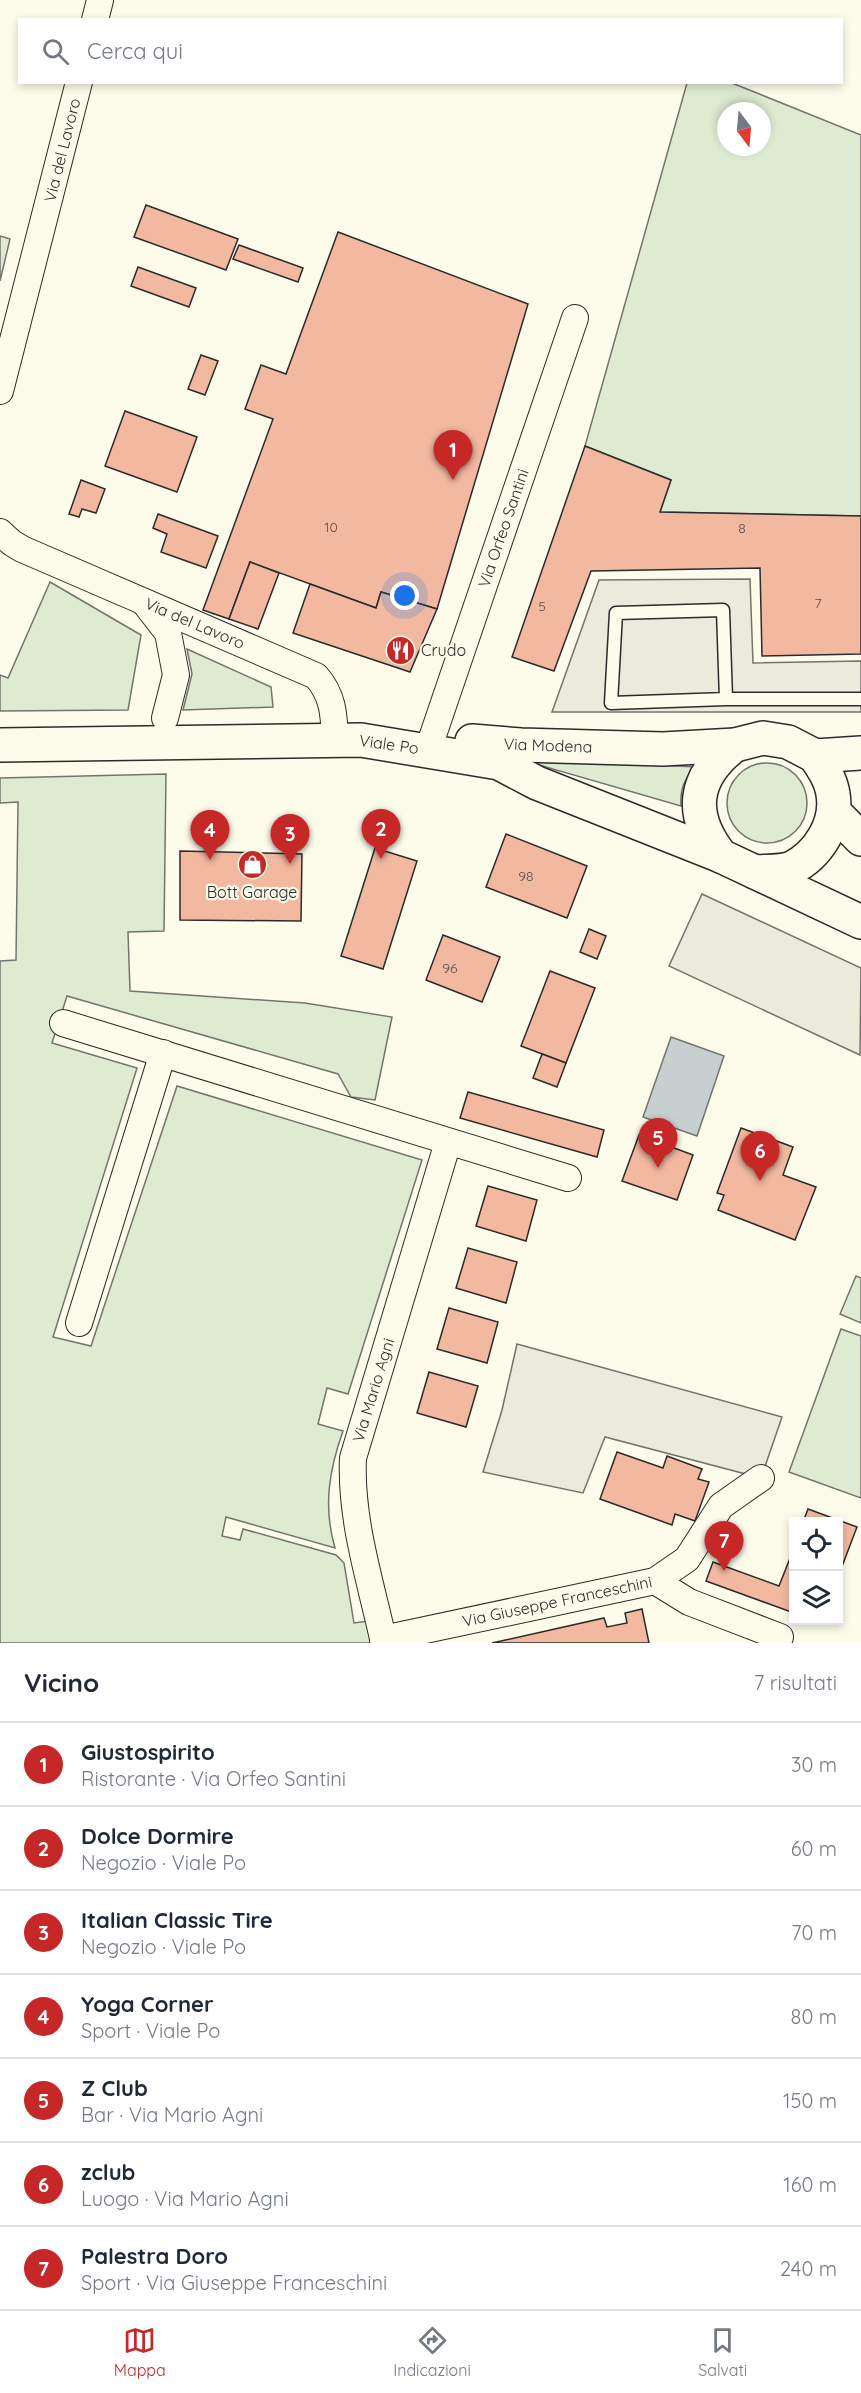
<!DOCTYPE html>
<html lang="it">
<meta charset="utf-8">
<style>
body{margin:0;font-family:Quicksand,sans-serif;background:#f6f6f7;color:#1f2937}
.controls{position:absolute;right:18px;bottom:18px;display:grid;overflow:hidden;border-radius:0px;box-shadow:0 3px 9px #0003}
.controls button{width:54px;height:54px;display:grid;place-items:center;padding:0;border:0;border-bottom:2px solid #e0e1e3;background:#fff;color:#1f2937;font:30px sans-serif}
.compass{position:absolute;left:717px;top:102px;width:54px;height:54px;border-radius:50%;background:#fff;box-shadow:0 3px 9px #0003;rotate:164deg}
.you{position:absolute;left:405px;top:596px;width:21px;height:21px;margin:-15px;border:4px solid #fff;border-radius:50%;background:#1a73e8;box-shadow:0 0 0 9px #1a73e833}
.badge{display:grid;place-items:center;width:39px;height:39px;border-radius:50%;background:#c62828;color:#fff;font-size:20px;font-weight:700}
.pin{position:absolute;translate:-50% -50px;filter:drop-shadow(0 2px 3px #0008)}
.pin::after{content:'';position:absolute;top:32px;width:21px;height:18px;background:inherit;clip-path:polygon(0 0,100% 0,50% 100%)}
.list{margin:0;padding:0;list-style:none}
h2{display:flex;justify-content:space-between;align-items:center;height:78px;margin:0;padding:0 24px;font-size:26px}
h2 small{font-size:20px;font-weight:400;color:#747a83}
.list li{display:grid;grid-template-columns:39px 1fr auto;gap:18px;align-items:center;box-sizing:border-box;height:84px;padding:0 24px;border-top:2px solid #e0e1e3}
.list b{display:block;font-size:22px;white-space:nowrap}
.list p{margin:0;font-size:20px;white-space:nowrap;color:#747a83}
.list em{font-size:20px;font-style:normal;color:#747a83}
.icon{flex:none;width:33px;height:33px;fill:none;stroke:currentColor;stroke-width:2;stroke-linecap:round;stroke-linejoin:round}
.map{position:relative;flex:none;width:861px;height:1643px;overflow:hidden}
.search{position:absolute;background:#fff;box-shadow:0 3px 9px #0003;left:18px;right:18px;top:18px;height:66px;display:flex;align-items:center;gap:15px;box-sizing:border-box;padding:0 21px;border-radius:0px;color:#747a83;font-size:22px}
.sheet{height:666px;background:#fff}
nav{display:flex;justify-content:space-around;align-items:center;box-sizing:border-box;height:84px;border-top:2px solid #e0e1e3;background:#fff;font-size:16px;color:#747a83}
nav a{display:grid;justify-items:center;gap:3px}
nav .on{color:#c62828}
.map>svg:first-child{display:block}
</style>
<div class="map">
<svg width="861" height="1643" viewBox="0 0 861 1643">
<rect width="100%" height="100%" fill="#fdfbea"/>
<!-- green -->
<g fill="#deebd1" stroke="#74746e" stroke-width="1.5" fill-rule="evenodd">
<path d="M687 83H732L861 135V516L660 512 671 480 585 446ZM726 111H762V147H726Z"/>
<polygon points="0,236 10,239 0,281"/>
<polygon points="50,582 141,635 128,710 0,711 0,675 8,678"/>
<polygon points="187,649 271,687 273,707 183,710 192,674"/>
<path d="M531 758 696 767C684 779 680 789 681 806L532 763Z"/>
<circle cx="767" cy="803" r="40"/>
<path d="M166 774 164 931 128 932 130 991 305 1003 392 1017 375 1100 351 1097 338 1074 67 996 52 1043 137 1068 53 1337 91 1346 177 1086 422 1160 348 1394 327 1388 318 1424 343 1431C329 1470 323 1507 335 1548L226 1517 222 1536 240 1540 243 1529 336 1555 344 1563 354 1623 368 1621 372 1643H0V961L16 960 18 802 0 803V778Z"/>
<polygon points="856,1276 861,1278 861,1323 840,1314"/>
<polygon points="841,1329 861,1336 861,1498 789,1472"/>
</g>
<!-- parking -->
<g fill="#eceadb" stroke="#74746e" stroke-width="1.5">
<polygon points="750,579 753,663 861,661 861,712 552,712 599,580"/>
<polygon points="702,894 861,968 860,1055 669,966"/>
<polygon points="517,1344 782,1417 761,1478 605,1437 583,1493 483,1472 502,1410"/>
</g>
<!-- water -->
<polygon fill="#c7d0d0" stroke="#74746e" stroke-width="1.5" points="671,1037 724,1056 697,1136 643,1117"/>
<!-- building -->
<g fill="#f2b8a0" stroke="#2b2b2b" stroke-width="1.5">
<polygon points="146,205 238,239 226,270 134,237"/>
<polygon points="338,232 528,304 437,609 381,592 376,608 250,562 229,619 203,610 273,419 245,409 261,365 286,374"/>
<polygon points="239,245 303,268 298,282 233,259"/>
<polygon points="138,267 196,288 189,307 131,286"/>
<polygon points="201,355 218,361 205,395 188,389"/>
<polygon points="125,411 197,437 177,492 105,466"/>
<polygon points="585,446 671,480 660,512 861,516 861,654 762,656 760,568 591,571 554,671 512,657"/>
<polygon points="81,480 105,489 96,513 82,509 79,517 69,514"/>
<polygon points="158,514 218,536 206,568 161,552 167,534 153,528"/>
<polygon points="250,562 279,573 258,629 229,619"/>
<polygon points="310,584 376,608 381,592 437,609 410,672 293,633"/>
<polygon points="506,834 587,866 567,918 486,887"/>
<polygon points="375,848 417,861 383,969 341,956"/>
<polygon points="180,851 302,854 301,921 180,920"/>
<polygon points="589,929 606,936 597,959 580,952"/>
<polygon points="443,935 500,957 482,1002 426,980"/>
<polygon points="550,971 595,988 566,1063 521,1046"/>
<polygon points="542,1054 566,1063 557,1087 533,1078"/>
<polygon points="468,1092 604,1130 597,1157 460,1118"/>
<polygon points="741,1128 793,1147 783,1175 816,1187 795,1240 718,1210 724,1195 717,1193"/>
<polygon points="639,1135 693,1155 677,1200 622,1181"/>
<polygon points="488,1186 537,1200 526,1241 476,1226"/>
<polygon points="468,1248 517,1262 506,1303 456,1288"/>
<polygon points="449,1308 498,1322 487,1363 437,1349"/>
<polygon points="429,1372 478,1386 466,1427 417,1413"/>
<polygon points="617,1452 663,1468 667,1456 702,1469 698,1479 709,1482 695,1521 675,1514 672,1525 600,1499"/>
<polygon points="808,1509 857,1527 838,1577 838,1522 803,1522"/>
<polygon points="794,1548 794,1613 706,1581 713,1562 779,1586"/>
<polygon points="642,1609 649,1643 492,1643 604,1618 607,1627 627,1623 625,1613"/>
</g>
<g fill="none" stroke-linecap="round" stroke-linejoin="round">
<defs>
<polyline id="service" points="726,699 723,610 616,613 611,703 726,699 861,699"/>
<g id="minor">
<polyline points="95,20 100,0"/>
<polyline points="0,391 79,82"/>
<path d="M0 532 12 543 22 549 316 676C333 695 334 714 335 739"/>
<polyline points="144,602 168,633 176,675 165,718"/>
<polyline points="432,738 575,318"/>
<polyline points="63,1023 568,1178"/>
<polyline points="79,1323 163,1053"/>
<polyline points="655,1581 689,1602 780,1637"/>
<polyline points="383,1639 655,1581 687,1559 721,1506 761,1478"/>
<path d="M384 1643C371 1583 350 1520 353 1458L448 1142"/>
</g>
<g id="secondary">
<polyline points="472,741 521,745 663,749 735,745 763,738 788,742 815,756 861,753"/>
<polyline points="0,745 361,740 499,763 537,783 721,856 861,922"/>
<polyline points="834,812 861,839"/>
<path d="M721 856C688 814 693 777 735 745"/>
<path d="M755 872C765 871 782 872 792 868 818 855 838 824 833 794 831 780 823 768 815 756"/>
</g>
</defs>
<!-- service casing -->
<use href="#service" stroke="#2b2b2b" stroke-width="15"/>
<!-- minor casing -->
<use href="#minor" stroke="#2b2b2b" stroke-width="28"/>
<!-- secondary casing -->
<use href="#secondary" stroke="#2b2b2b" stroke-width="36"/>
<!-- service -->
<use href="#service" stroke="#fdfbea" stroke-width="12"/>
<!-- minor -->
<use href="#minor" stroke="#fdfbea" stroke-width="26"/>
<!-- secondary -->
<use href="#secondary" stroke="#fdfbea" stroke-width="33"/>
</g>
<!-- icons -->
<defs>
<symbol id="restaurant-disc" viewBox="-11 -11 22 22"><circle r="9.5" fill="#c62828" stroke="#fdfbea"/><path d="M-5-6h1v4h1v-4h1v4h1v-4h1v5L-1.5 .5V6h-2V.5L-5-1ZM5-6V6H3V1.5H1.5Q1.5-4 5-6Z" fill="#fff"/></symbol>
<symbol id="shop-disc" viewBox="-11 -11 22 22"><circle r="9.5" fill="#c62828" stroke="#fdfbea"/><path d="M-5-2.5h2.3a2.7 3.5 0 0 1 5.4 0H5L5.5 6h-11ZM-1.5-2.5h3a1.5 2.3 0 0 0-3 0Z" fill="#fff"/></symbol>
</defs>
<g fill-rule="evenodd">
<use href="#restaurant-disc" x="384" y="634" width="33" height="33"/>
<use href="#shop-disc" x="236" y="848" width="33" height="33"/>
</g>
<g text-anchor="middle" stroke-width="4.5" stroke-linejoin="round" paint-order="stroke">
<!-- number labels -->
<g font-size="14" fill="#5d4e48">
<text x="331" y="532">10</text>
<text x="742" y="533">8</text>
<text x="818" y="608">7</text>
<text x="542" y="611">5</text>
<text x="526" y="881">98</text>
<text x="450" y="973">96</text>
</g>
<!-- street labels -->
<g font-size="16" fill="#2b2b2b" stroke="#fdfbea">
<text transform="translate(62 150) rotate(-76)" y="6">Via del Lavoro</text>
<text transform="translate(503 528) rotate(-71)" y="6">Via Orfeo Santini</text>
<text transform="translate(195 623) rotate(23)" y="6">Via del Lavoro</text>
<text transform="translate(389 744) rotate(8)" y="6">Viale Po</text>
<text transform="translate(548 745) rotate(2)" y="6">Via Modena</text>
<text transform="translate(373 1390) rotate(-73)" y="6">Via Mario Agni</text>
<text transform="translate(557 1601) rotate(-12)" y="6">Via Giuseppe Franceschini</text>
</g>
<!-- poi labels -->
<g font-size="16" fill="#2b2b2b" stroke="#fdfbea" text-anchor="start">
<text x="421" y="656">Crudo</text>
<text x="252" y="898" text-anchor="middle">Bott Garage</text>
</g>
</g>
</svg>
<div class="controls">
<button><svg class="icon" aria-label="locate" viewBox="0 0 24 24"><circle cx="12" cy="12" r="6"/><path d="M12 2v4M12 18v4M2 12h4M18 12h4"/></svg></button>
<button><svg class="icon" aria-label="layers" viewBox="0 0 24 24"><path d="M12 4l9 5-9 5-9-5zM3 14l9 5 9-5"/></svg></button>
</div>
<svg class="compass" viewBox="-18 -18 36 36"><path d="M0-13l5 13h-10z" fill="#e53935"/><path d="M0 13l5-13h-10z" fill="#747a83"/></svg>
<div class="you"></div>
<div class="pin badge" style="left:453px;top:480px">1</div>
<div class="pin badge" style="left:381px;top:859px">2</div>
<div class="pin badge" style="left:290px;top:864px">3</div>
<div class="pin badge" style="left:210px;top:860px">4</div>
<div class="pin badge" style="left:658px;top:1168px">5</div>
<div class="pin badge" style="left:760px;top:1181px">6</div>
<div class="pin badge" style="left:724px;top:1571px">7</div>
<div class="search"><svg class="icon" aria-label="search" viewBox="0 0 24 24"><circle cx="10" cy="10" r="6"/><path d="M15 15l6 6"/></svg>Cerca qui</div>
</div>
<section class="sheet">
<h2>Vicino<small>7 risultati</small></h2>
<ul class="list">
<li><span class="badge">1</span><div><b>Giustospirito</b><p>Ristorante · Via Orfeo Santini</p></div><em>30 m</em></li>
<li><span class="badge">2</span><div><b>Dolce Dormire</b><p>Negozio · Viale Po</p></div><em>60 m</em></li>
<li><span class="badge">3</span><div><b>Italian Classic Tire</b><p>Negozio · Viale Po</p></div><em>70 m</em></li>
<li><span class="badge">4</span><div><b>Yoga Corner</b><p>Sport · Viale Po</p></div><em>80 m</em></li>
<li><span class="badge">5</span><div><b>Z Club</b><p>Bar · Via Mario Agni</p></div><em>150 m</em></li>
<li><span class="badge">6</span><div><b>zclub</b><p>Luogo · Via Mario Agni</p></div><em>160 m</em></li>
<li><span class="badge">7</span><div><b>Palestra Doro</b><p>Sport · Via Giuseppe Franceschini</p></div><em>240 m</em></li>
</ul>
</section>
<nav>
<a class="on"><svg class="icon" aria-label="map" viewBox="0 0 24 24"><path d="M3 6l6-2 6 2 6-2v14l-6 2-6-2-6 2zM9 4v14M15 6v14"/></svg>Mappa</a>
<a><svg class="icon" aria-label="directions" viewBox="0 0 24 24"><path d="M12 3l9 9-9 9-9-9zM9 14v-3h6M13 9l2 2-2 2"/></svg>Indicazioni</a>
<a><svg class="icon" aria-label="saved" viewBox="0 0 24 24"><path d="M7 4h10v16l-5-4-5 4z"/></svg>Salvati</a>
</nav>
